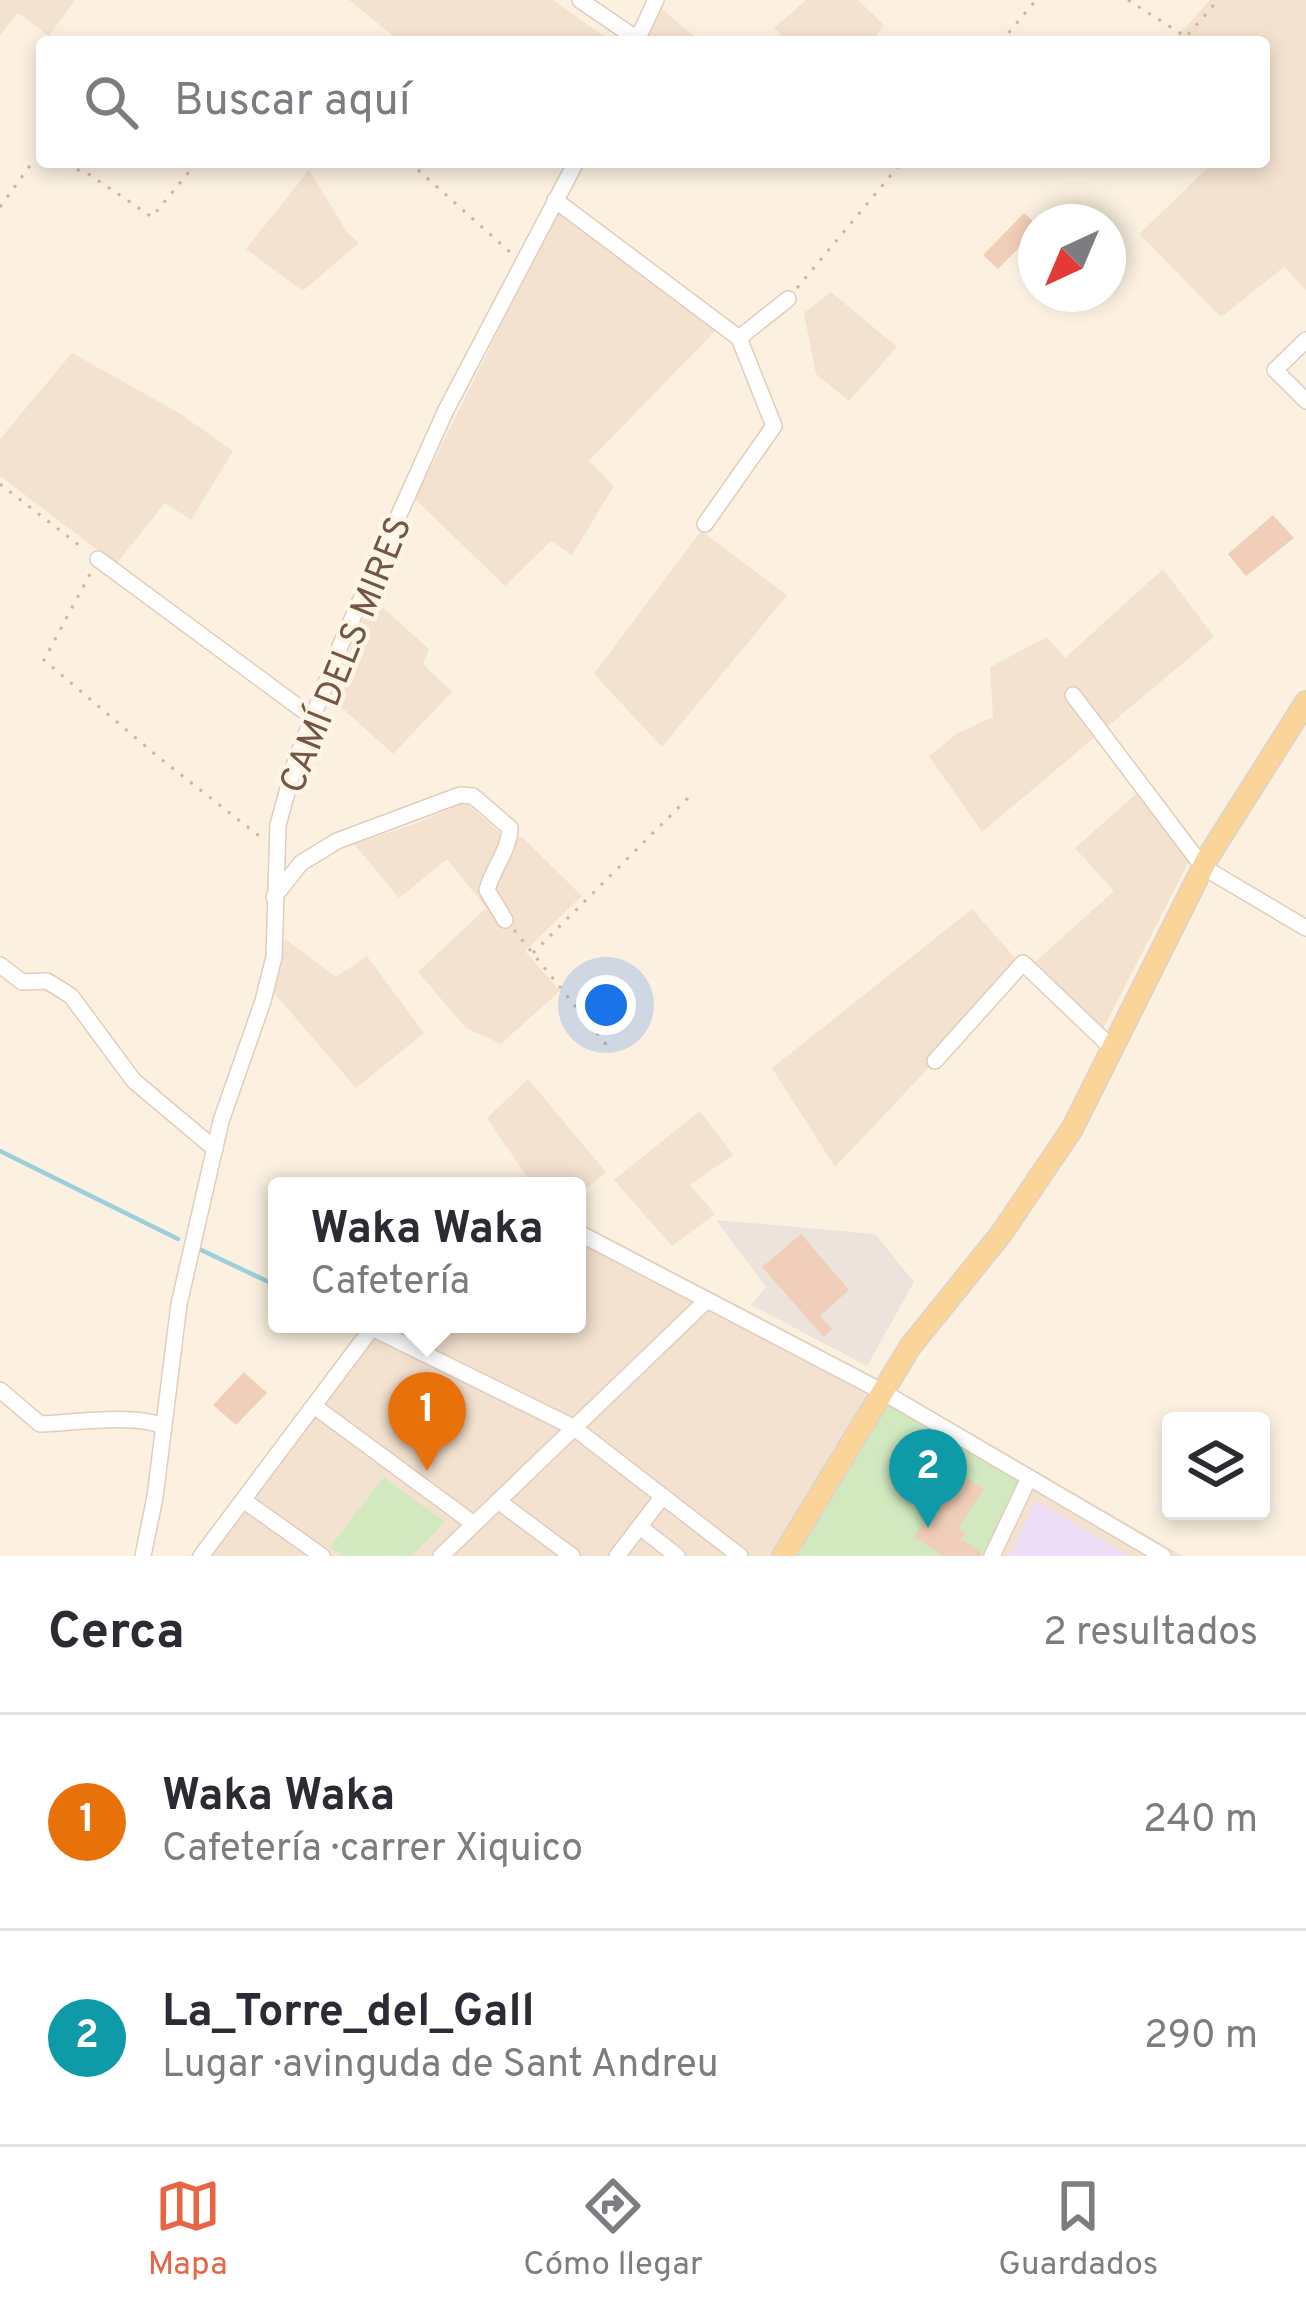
<!DOCTYPE html>
<html lang="es">
<meta charset="utf-8">
<style>
body{margin:0;font-family:Overpass,sans-serif;background:#f7f7f7;color:#2b2b33}
.controls{position:absolute;right:36px;bottom:36px;display:grid;overflow:hidden;border-radius:12px;box-shadow:0 6px 18px #0003}
.controls button{width:108px;height:108px;display:grid;place-items:center;padding:0;border:0;border-bottom:3px solid #e1e1e2;background:#fff;color:#2b2b33;font:60px sans-serif}
.compass{position:absolute;left:1018px;top:204px;width:108px;height:108px;border-radius:50%;background:#fff;box-shadow:0 6px 18px #0003;rotate:224deg}
.you{position:absolute;left:606px;top:1005px;width:42px;height:42px;margin:-30px;border:9px solid #fff;border-radius:50%;background:#1a73e8;box-shadow:0 0 0 18px #1a73e833}
.badge{display:grid;place-items:center;width:78px;height:78px;border-radius:50%;background:#e76545;color:#fff;font-size:39px;font-weight:700}
.pin{position:absolute;translate:-50% -99px;filter:drop-shadow(0 3px 6px #0008)}
.pin::after{content:'';position:absolute;top:63px;width:42px;height:36px;background:inherit;clip-path:polygon(0 0,100% 0,50% 100%)}
.popup{position:absolute;left:268px;top:1177px;width:318px;height:156px;box-sizing:border-box;display:grid;place-content:center;border-radius:12px;background:#fff;filter:drop-shadow(0 3px 9px #0005);font-size:39px;white-space:nowrap;color:#7c7c81}
.popup b{font-size:45px;color:#2b2b33}
.popup::after{content:'';position:absolute;left:50%;top:100%;margin-left:-24px;border:24px solid transparent;border-top-color:#fff}
.list{margin:0;padding:0;list-style:none}
h2{display:flex;justify-content:space-between;align-items:center;height:156px;margin:0;padding:0 48px;font-size:51px}
h2 small{font-size:39px;font-weight:400;color:#7c7c81}
.list li{display:grid;grid-template-columns:78px 1fr auto;gap:36px;align-items:center;box-sizing:border-box;height:216px;padding:0 48px;border-top:3px solid #e1e1e2}
.list b{display:block;font-size:45px;white-space:nowrap}
.list p{margin:0;font-size:39px;white-space:nowrap;color:#7c7c81}
.list em{font-size:39px;font-style:normal;color:#7c7c81}
.icon{flex:none;width:66px;height:66px;fill:none;stroke:currentColor;stroke-width:2;stroke-linecap:round;stroke-linejoin:round}
.map{position:relative;flex:none;width:1306px;height:1556px;overflow:hidden}
.search{position:absolute;background:#fff;box-shadow:0 6px 18px #0003;left:36px;right:36px;top:36px;height:132px;display:flex;align-items:center;gap:30px;box-sizing:border-box;padding:0 42px;border-radius:12px;color:#7c7c81;font-size:45px}
.sheet{height:588px;background:#fff}
nav{display:flex;justify-content:space-around;align-items:center;box-sizing:border-box;height:168px;border-top:3px solid #e1e1e2;background:#fff;font-size:33px;color:#7c7c81}
nav a{display:grid;justify-items:center;gap:6px}
nav .on{color:#e76545}
.map>svg:first-child{display:block}
</style>
<div class="map">
<svg width="1306" height="1556" viewBox="0 0 1306 1556">
<rect width="100%" height="100%" fill="#fcf1e1"/>
<!-- residential -->
<g fill="#f4e2d0">
<polygon points="0,0 75,0 49,36 18,13 0,35"/>
<polygon points="349,0 553,0 612,42 401,42"/>
<polygon points="806,0 858,0 884,25 872,42 789,42 774,28"/>
<polygon points="1210,0 1306,0 1306,290 1284,267 1221,317 1139,234 1214,162 1264,162 1264,42 1172,42"/>
<polygon points="661,8 701,42 646,42"/>
<polygon points="309,170 347,232 359,243 303,291 246,249"/>
<polygon points="558,210 718,328 589,461 614,486 572,555 551,541 505,586 415,499"/>
<polygon points="831,292 897,347 849,401 816,374 804,313"/>
<polygon points="72,353 179,413 233,451 191,520 165,503 116,564 0,476 0,439"/>
<polygon points="701,531 787,595 662,747 594,674"/>
<polygon points="1163,569 1214,637 982,832 929,756 958,733 993,717 990,667 1047,637 1065,658"/>
<polygon points="372,598 429,649 423,664 452,692 393,754 330,697"/>
<polygon points="1136,794 1190,859 1102,1031 1034,963 1114,891 1075,848"/>
<polygon points="465,802 505,837 522,837 582,896 525,951 560,991 501,1044 466,1028 418,972 486,908 447,859 399,898 354,844 417,823"/>
<polygon points="972,909 1017,960 935,1061 835,1167 772,1068"/>
<polygon points="285,939 336,977 367,956 424,1033 356,1088 274,993"/>
<polygon points="528,1079 606,1172 577,1196 577,1186 533,1186 487,1118"/>
<polygon points="700,1111 733,1155 690,1185 715,1214 672,1246 614,1180"/>
<polygon points="577,1221 875,1377 1183,1556 190,1556 366,1324 577,1324"/>
</g>
<!-- industrial -->
<polygon fill="#ebe3dc" points="716,1220 875,1234 914,1282 867,1366 751,1305 766,1287"/>
<!-- education -->
<polygon fill="#eedef8" points="1036,1501 1129,1556 1009,1556"/>
<!-- green -->
<g fill="#d2e9c0">
<polygon points="888,1403 1024,1480 987,1556 795,1556"/>
<polygon points="384,1477 445,1522 411,1556 342,1556 330,1547"/>
</g>
<g fill="none" stroke-linecap="round" stroke-linejoin="round">
<!-- stream -->
<g stroke="#9ccfd7" stroke-width="4.5">
<polyline points="0,1151 178,1239"/>
<polyline points="197,1248 277,1286"/>
</g>
</g>
<!-- building -->
<g fill="#f1ceb9">
<polygon points="1024,213 1036,224 1036,230 998,269 983,255"/>
<polygon points="1273,515 1294,538 1246,576 1228,554"/>
<polygon points="801,1234 849,1290 820,1316 832,1329 824,1337 762,1267"/>
<polygon points="244,1372 267,1393 236,1425 213,1405"/>
<polygon points="957,1472 984,1489 958,1528 965,1533 961,1539 981,1552 980,1556 943,1556 914,1537"/>
</g>
<g fill="none" stroke-linecap="round" stroke-linejoin="round">
<defs>
<g id="minor">
<polyline points="580,0 637,39"/>
<polyline points="636,42 656,0"/>
<polyline points="555,200 739,338 774,426 705,524"/>
<polyline points="739,338 788,299"/>
<polyline points="1306,340 1275,370 1306,401"/>
<polyline points="98,559 312,717"/>
<polyline points="1073,695 1203,867 1306,928"/>
<path d="M274 897 301 863 337 841 460 795 473 796 510 828C509 851 493 868 487 890L505 920"/>
<polyline points="0,965 22,982 47,981 71,996 134,1081 215,1149"/>
<polyline points="935,1061 1023,963 1113,1049"/>
<polyline points="577,1232 883,1392 1163,1556"/>
<polyline points="372,1328 573,1427 740,1556"/>
<path d="M0 1390 40 1424C72 1423 137 1413 164 1427"/>
<polyline points="314,1406 474,1524"/>
<polyline points="243,1500 322,1556"/>
<polyline points="498,1501 572,1556"/>
<polyline points="640,1527 677,1556"/>
<polyline points="143,1556 155,1497 179,1304 221,1121 263,1001 274,957 278,825 295,763 341,644 446,410 576,162"/>
<polyline points="201,1556 375,1324"/>
<polyline points="441,1556 707,1300"/>
<polyline points="617,1556 663,1496"/>
<polyline points="992,1556 1029,1478"/>
</g>
<polyline id="major" points="783,1556 910,1347 1001,1234 1072,1129 1208,857 1306,702"/>
</defs>
<!-- minor casing -->
<use href="#minor" stroke="#e0cdbd" stroke-width="18"/>
<!-- major casing -->
<use href="#major" stroke="#dbd3cf" stroke-width="24"/>
<!-- path -->
<g stroke="#d6b19c" stroke-width="3" stroke-dasharray="3 9" stroke-linecap="butt">
<polyline points="1128,0 1186,37 1218,0"/>
<polyline points="1001,42 1036,0"/>
<polyline points="54,162 87,173 152,217 197,162"/>
<polyline points="409,162 511,253"/>
<polyline points="0,207 29,167 42,158"/>
<polyline points="797,288 902,162"/>
<polyline points="0,484 84,549"/>
<polyline points="90,574 44,660 157,756 263,839"/>
<polyline points="514,930 609,1048"/>
<polyline points="533,953 693,793"/>
</g>
<!-- minor -->
<use href="#minor" stroke="#fff" stroke-width="15"/>
<!-- major -->
<use href="#major" stroke="#fbd499" stroke-width="21"/>
</g>
<g text-anchor="middle" stroke-width="9" stroke-linejoin="round" paint-order="stroke">
<!-- street labels -->
<g font-size="36" fill="#735648" stroke="#fff5e7">
<text transform="translate(344 654) rotate(-68)" y="13">CAMÍ DELS MIRES</text>
</g>
</g>
</svg>
<div class="controls">
<button><svg class="icon" aria-label="layers" viewBox="0 0 24 24"><path d="M12 4l9 5-9 5-9-5zM3 14l9 5 9-5"/></svg></button>
</div>
<svg class="compass" viewBox="-18 -18 36 36"><path d="M0-13l5 13h-10z" fill="#e53935"/><path d="M0 13l5-13h-10z" fill="#7c7c81"/></svg>
<div class="you"></div>
<div class="pin badge" style="left:427px;top:1471px;background:#e8710a">1</div>
<div class="popup"><b>Waka Waka</b>Cafetería</div>
<div class="pin badge" style="left:928px;top:1528px;background:#0f9aa8">2</div>
<div class="search"><svg class="icon" aria-label="search" viewBox="0 0 24 24"><circle cx="10" cy="10" r="6"/><path d="M15 15l6 6"/></svg>Buscar aquí</div>
</div>
<section class="sheet">
<h2>Cerca<small>2 resultados</small></h2>
<ul class="list">
<li><span class="badge" style="background:#e8710a">1</span><div><b>Waka Waka</b><p>Cafetería · carrer Xiquico</p></div><em>240 m</em></li>
<li><span class="badge" style="background:#0f9aa8">2</span><div><b>La_Torre_del_Gall</b><p>Lugar · avinguda de Sant Andreu</p></div><em>290 m</em></li>
</ul>
</section>
<nav>
<a class="on"><svg class="icon" aria-label="map" viewBox="0 0 24 24"><path d="M3 6l6-2 6 2 6-2v14l-6 2-6-2-6 2zM9 4v14M15 6v14"/></svg>Mapa</a>
<a><svg class="icon" aria-label="directions" viewBox="0 0 24 24"><path d="M12 3l9 9-9 9-9-9zM9 14v-3h6M13 9l2 2-2 2"/></svg>Cómo llegar</a>
<a><svg class="icon" aria-label="saved" viewBox="0 0 24 24"><path d="M7 4h10v16l-5-4-5 4z"/></svg>Guardados</a>
</nav>
